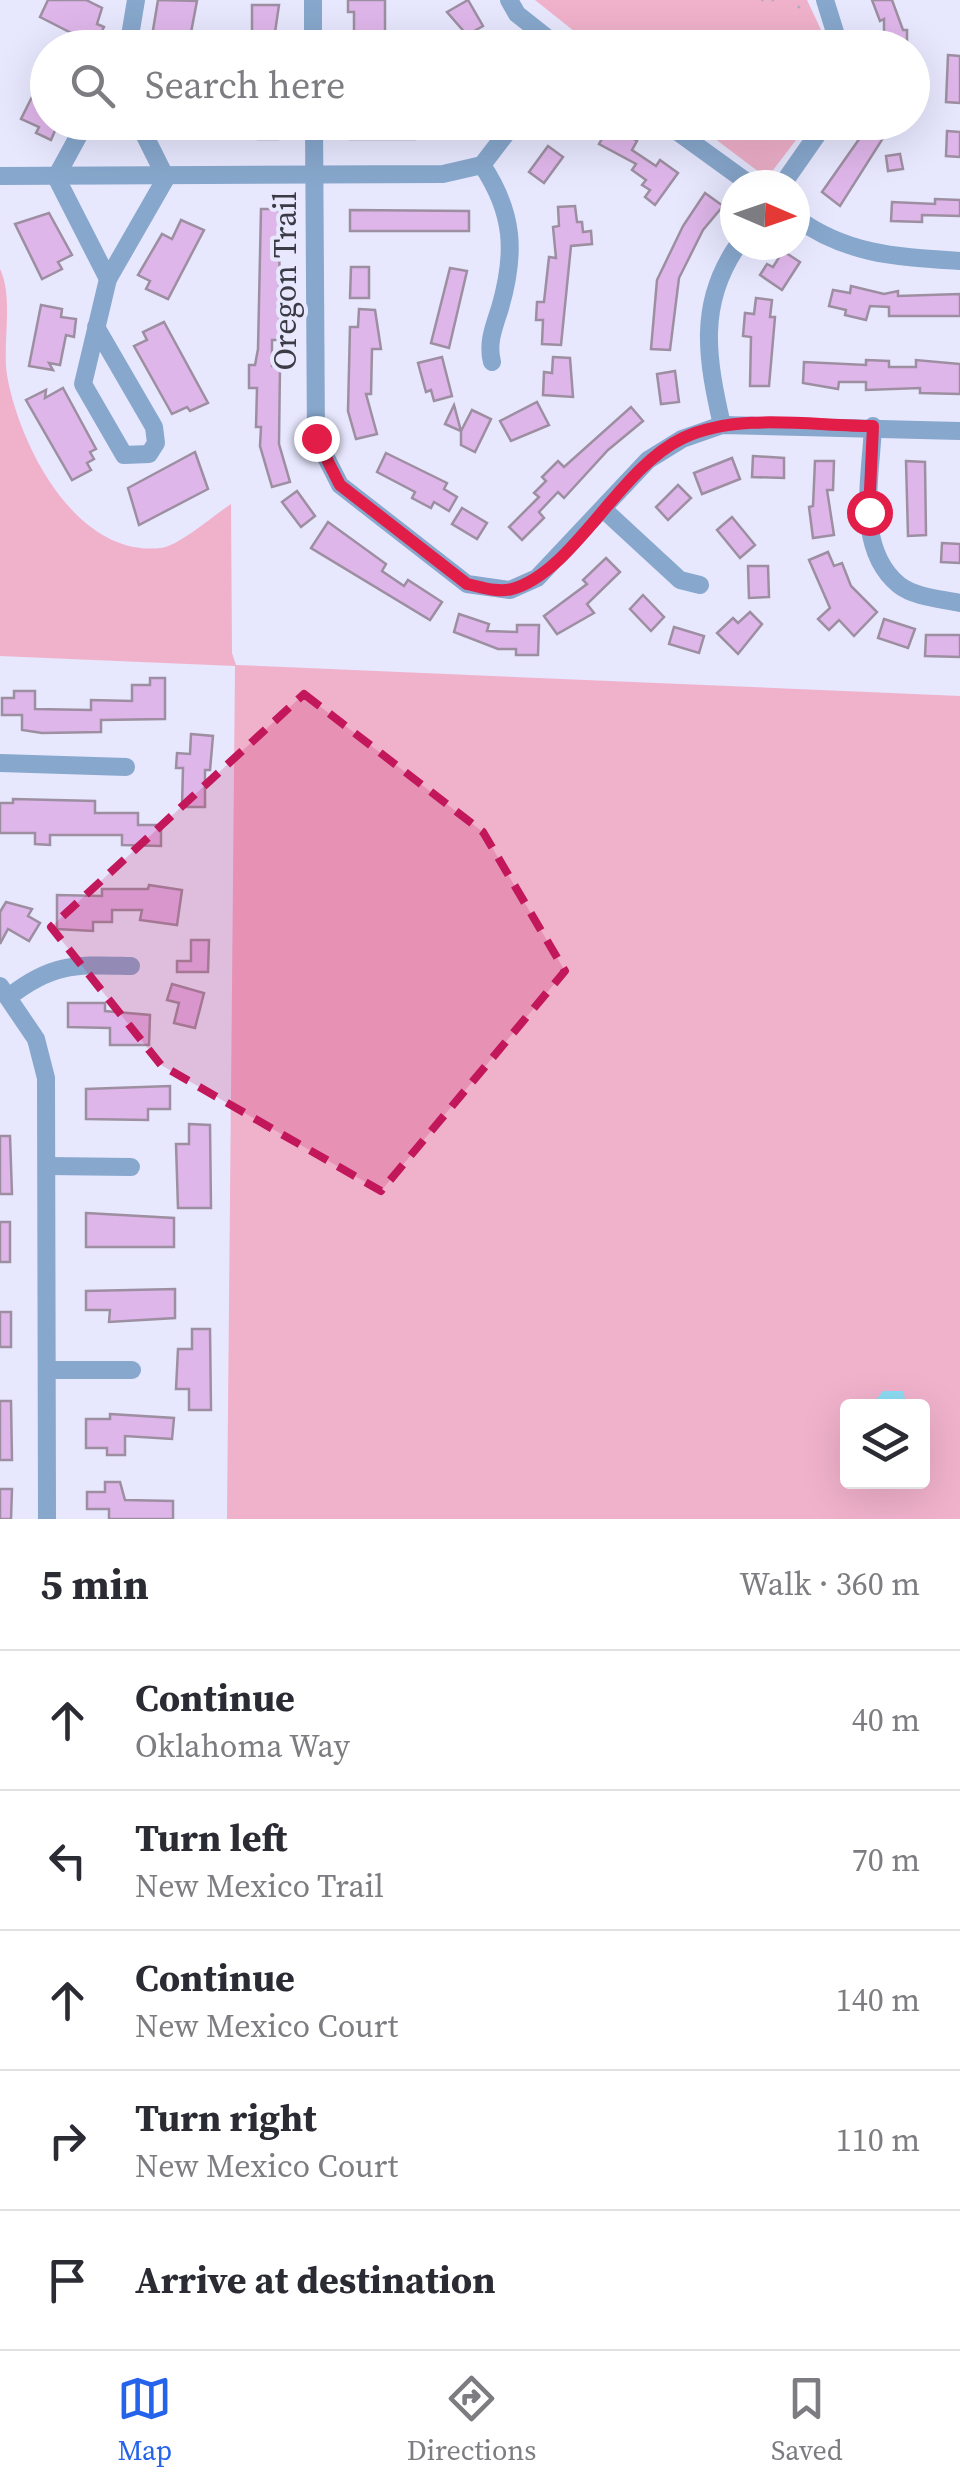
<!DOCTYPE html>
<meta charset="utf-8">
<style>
body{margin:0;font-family:"Source Serif 4",serif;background:#f7f7f7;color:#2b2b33}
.controls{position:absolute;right:30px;bottom:30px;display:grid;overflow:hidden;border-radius:10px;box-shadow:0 10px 40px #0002}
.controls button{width:90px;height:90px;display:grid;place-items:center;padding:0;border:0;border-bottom:2px solid #e1e1e2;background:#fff;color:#2b2b33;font:50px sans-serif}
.compass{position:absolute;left:720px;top:170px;width:90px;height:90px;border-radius:50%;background:#fff;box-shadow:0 10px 40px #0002;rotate:92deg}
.stop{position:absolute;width:30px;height:30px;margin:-22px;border:8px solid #e11d48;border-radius:50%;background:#fff}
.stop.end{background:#e11d48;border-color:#fff;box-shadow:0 2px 10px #0008}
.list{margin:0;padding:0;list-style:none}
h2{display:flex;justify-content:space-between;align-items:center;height:130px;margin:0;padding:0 40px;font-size:42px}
h2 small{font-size:32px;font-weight:400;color:#7c7c81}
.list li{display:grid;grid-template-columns:65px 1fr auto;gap:30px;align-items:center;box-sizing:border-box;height:140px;padding:0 40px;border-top:2px solid #e1e1e2}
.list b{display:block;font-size:38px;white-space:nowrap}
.list p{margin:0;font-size:32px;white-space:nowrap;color:#7c7c81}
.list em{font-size:32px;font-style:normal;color:#7c7c81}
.icon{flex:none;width:55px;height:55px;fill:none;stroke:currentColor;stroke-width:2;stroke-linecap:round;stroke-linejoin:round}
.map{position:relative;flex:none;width:960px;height:1519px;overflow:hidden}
.search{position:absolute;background:#fff;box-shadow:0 10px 40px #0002;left:30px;right:30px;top:30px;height:110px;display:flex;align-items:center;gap:25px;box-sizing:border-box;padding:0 35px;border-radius:55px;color:#7c7c81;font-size:38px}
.sheet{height:830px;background:#fff}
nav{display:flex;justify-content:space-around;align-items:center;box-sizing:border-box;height:140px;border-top:2px solid #e1e1e2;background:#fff;font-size:28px;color:#7c7c81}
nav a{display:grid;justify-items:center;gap:5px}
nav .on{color:#2563eb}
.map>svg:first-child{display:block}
</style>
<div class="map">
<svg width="960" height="1519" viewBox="0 0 960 1519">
<rect width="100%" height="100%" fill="#e7e7fe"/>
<!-- green -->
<g fill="#f0b1cb" fill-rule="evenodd">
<polygon points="535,0 807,0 829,47 594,47"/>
<polygon points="694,123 809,123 767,178"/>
<path d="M0 269C14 298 2 344 7 375 19 445 76 558 161 548 177 547 216 514 231 504L232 653 236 665 960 696V1519H227L235 666 0 656ZM848 1406H922V1482H848Z"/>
</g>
<!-- water -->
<polygon fill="#8cdcf3" points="883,1391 903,1391 907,1406 871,1406"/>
<!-- building -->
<g fill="#dfb6ea" stroke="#9d8fa1" stroke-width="2.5">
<polygon points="48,0 86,0 102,8 97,24 104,27 95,45 40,17"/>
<polygon points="158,0 197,1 188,48 151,42"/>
<polygon points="348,0 385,0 385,33 370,33 369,48 354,48 354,12 348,12"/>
<polygon points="468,0 483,26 467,35 447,12"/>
<polygon points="872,0 892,0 903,30 907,30 907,48 884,48 884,19 880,21"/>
<polygon points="252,5 279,5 273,46 252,45"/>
<polygon points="948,55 960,56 960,103 946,102"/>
<polygon points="48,65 48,122 57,126 51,140 36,133 39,127 21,119"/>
<polygon points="165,122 198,122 172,136"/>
<rect x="258" y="122" width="20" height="17"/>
<rect x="350" y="122" width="65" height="17"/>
<polygon points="576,122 603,122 637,141 632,150 656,166 660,160 678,173 655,205 645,197 650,190 642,185 646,180 632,170 636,164 599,144 603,137"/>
<polygon points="869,125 885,135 840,206 822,192"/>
<polygon points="947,131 960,132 960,157 946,156"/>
<polygon points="548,146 563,157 544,183 529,172"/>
<polygon points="900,154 903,169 888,171 886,156"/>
<polygon points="705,193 723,206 703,230 679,278 670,350 651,349 657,280 683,226"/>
<polygon points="935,199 960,200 960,216 922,215 922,222 891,221 892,202 935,204"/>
<polygon points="575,206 577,222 582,222 583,232 591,231 592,244 571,246 561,345 542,344 543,320 536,320 537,302 544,302 549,257 556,258 553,227 559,226 558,207"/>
<polygon points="261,209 279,209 280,340 272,340 272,366 280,366 279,444 290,482 272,487 260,446 261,427 256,427 257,388 249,388 249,365 255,365 258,349"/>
<polygon points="350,210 469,211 469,231 350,231"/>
<polygon points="49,213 72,255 58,262 62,269 42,279 15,224"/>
<polygon points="181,220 204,230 168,299 146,289 150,281 138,275 162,234 172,239"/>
<polygon points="783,251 800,262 782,290 760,275 767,264 773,267"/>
<polygon points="351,267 369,267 369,298 350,298"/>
<polygon points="450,268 467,271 449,348 431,343"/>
<polygon points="851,286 884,294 898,291 898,296 960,294 960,316 889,316 889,307 870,306 866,320 845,315 846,310 829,306 833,290 850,293"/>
<polygon points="756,298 772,300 770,317 775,317 769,386 750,386 751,337 743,336 745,313 754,314"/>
<polygon points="41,305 62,309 61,317 76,319 74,337 66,335 60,365 49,363 53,370 29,366"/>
<polygon points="359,309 375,310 381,349 372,349 371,394 366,394 377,434 356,439 348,411 350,327 358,327"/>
<polygon points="164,322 208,403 190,411 187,407 172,414 134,346 147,340 143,332"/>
<polygon points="442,357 452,396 434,401 431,390 426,392 418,363"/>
<polygon points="553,357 570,358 573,397 543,395 544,372 552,373"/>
<polygon points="866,360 889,361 889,367 916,367 916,360 960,364 960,394 920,393 920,388 866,390 866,382 839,382 838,389 803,383 804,362 866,365"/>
<polygon points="675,371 679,402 661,404 657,374"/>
<polygon points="63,388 96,449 90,452 94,459 87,463 91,470 72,480 26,400 46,390 45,398"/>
<polygon points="537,402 549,425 511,441 500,421"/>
<polygon points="454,405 461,431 472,410 491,419 475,452 461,445 461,431 445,424"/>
<polygon points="631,407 643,421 608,450 564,498 558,492 539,512 544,518 522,540 509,527 539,497 534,493 546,481 542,477 558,461 564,467"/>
<polygon points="195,452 208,489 139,525 128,488"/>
<polygon points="386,453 447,483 444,489 457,497 449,511 434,502 431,508 412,498 415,492 377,472"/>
<polygon points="753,456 784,458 784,478 752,477"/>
<polygon points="732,458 740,479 702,494 694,473"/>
<polygon points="815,461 834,461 833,490 827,490 834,535 813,538 809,507 813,506"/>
<polygon points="906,461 925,462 926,535 908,536"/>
<polygon points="678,485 691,498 668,520 656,507"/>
<polygon points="297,491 315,516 301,527 282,502"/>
<polygon points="462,508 487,523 477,539 452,524"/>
<polygon points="732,517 755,545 740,558 717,530"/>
<polygon points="328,522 386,564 382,571 404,586 408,580 442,602 430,620 311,548"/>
<polygon points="942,543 960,544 960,563 941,562"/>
<polygon points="828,552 834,566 842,563 851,586 877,612 854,636 839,620 829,630 818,619 830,608 809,560"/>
<polygon points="606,558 620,572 587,604 594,613 557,634 544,616 587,584 583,580"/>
<polygon points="748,566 768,566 769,597 749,598"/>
<polygon points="643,595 664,617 651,631 630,609"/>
<polygon points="750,612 762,624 738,654 717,633 733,618 738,623"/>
<polygon points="459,614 489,624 487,631 517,632 517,625 539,625 538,655 516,655 516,649 498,649 454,632"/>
<polygon points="884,619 915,629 908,648 878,638"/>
<polygon points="674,627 704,636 699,653 669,644"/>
<polygon points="926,635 960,635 960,657 925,656"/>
<polygon points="150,678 165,678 165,719 101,720 101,732 42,733 22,730 22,715 2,715 2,698 14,698 14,691 35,691 35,709 91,710 91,700 132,701 132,685 150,685"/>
<polygon points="191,734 213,736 210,770 205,770 205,807 182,807 183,768 176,768 177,753 190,754"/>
<polygon points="13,799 95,801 95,813 138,813 138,825 161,825 161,846 122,845 122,835 50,835 50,845 35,844 35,833 0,833 0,803 13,803"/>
<polygon points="149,885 182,890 177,925 140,920 142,910 112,910 112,922 93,922 93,931 57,929 57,895 102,896 102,889 148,889"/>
<polygon points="6,902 32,909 28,916 40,923 29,941 8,929 0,944 0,912"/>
<polygon points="191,940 209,940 208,972 177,972 177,961 191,961"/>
<polygon points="172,984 204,993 195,1028 174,1023 179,1003 167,1000"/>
<polygon points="68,1003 105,1003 105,1011 150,1015 149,1045 110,1045 110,1028 68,1027"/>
<polygon points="170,1086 170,1109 148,1109 148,1120 86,1119 86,1089"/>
<polygon points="189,1124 210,1125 211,1208 178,1208 176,1144 189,1144"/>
<polygon points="0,1136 10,1136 12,1194 0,1194"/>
<polygon points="86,1213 174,1218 174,1247 86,1247"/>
<rect x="0" y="1222" width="10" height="40"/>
<polygon points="175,1289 175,1318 109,1322 110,1310 86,1310 86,1291"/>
<rect x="0" y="1312" width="11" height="35"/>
<polygon points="192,1329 210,1329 211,1410 189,1410 189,1389 176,1389 178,1349 192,1349"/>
<polygon points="0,1401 11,1401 12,1460 0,1460"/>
<polygon points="110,1414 174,1418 172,1439 125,1436 125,1455 107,1455 107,1448 86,1448 86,1419 110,1419"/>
<polygon points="105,1482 120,1482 125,1500 173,1501 173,1519 109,1519 109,1509 87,1509 87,1492 105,1492"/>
<polygon points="0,1489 12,1489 11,1519 0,1519"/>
</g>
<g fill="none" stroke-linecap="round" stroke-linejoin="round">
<!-- path -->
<g stroke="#acacbe" stroke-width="2.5" stroke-dasharray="2.5 8" stroke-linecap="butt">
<polyline points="761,0 777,0"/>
<polyline points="798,8 805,0"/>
<polyline points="591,48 598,44 653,48"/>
</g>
<!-- minor -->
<g stroke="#87a7cc" stroke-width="18">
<polyline points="313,0 313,48"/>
<polyline points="509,0 517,14 560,48"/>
<polyline points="825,0 840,48"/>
<polyline points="128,48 136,0"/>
<polyline points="138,122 166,178"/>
<polyline points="314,122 316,438 340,485 467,584 510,590 537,578 648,460 682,439 722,425 960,431"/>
<polyline points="664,122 751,185"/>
<path d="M482 165C514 213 516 253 500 308 494 327 487 343 492 362"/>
<polyline points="0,176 443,174 482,165 515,122"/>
<polyline points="56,177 108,279 166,178"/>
<polyline points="56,177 86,122"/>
<polyline points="782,185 826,122"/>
<path d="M795 217C846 255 898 257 960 261"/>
<polyline points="96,327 154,427 156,443 149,454 124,455 83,384 108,279"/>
<path d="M722 425C707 359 697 304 738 245"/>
<path d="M873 426C871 477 854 548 899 585 914 597 942 599 960 603"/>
<polyline points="603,509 680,580 700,585"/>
<polyline points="0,763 126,767"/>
<polyline points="0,986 36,1039 46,1078 47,1519"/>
<path d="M10 996C54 962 77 965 131 966"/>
<polyline points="48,1166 131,1167"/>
<polyline points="47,1370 132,1370"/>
</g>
</g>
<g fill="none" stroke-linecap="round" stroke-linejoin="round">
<!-- route -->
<path stroke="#e11d48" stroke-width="12" d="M316 438 340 485 467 584C481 587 498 593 512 589 573 573 619 468 683 438 739 412 812 426 873 426L869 512"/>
</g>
<!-- marked area -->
<path fill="#c2185b" fill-opacity="0.2" stroke="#c2185b" stroke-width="8" stroke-dasharray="20 12" stroke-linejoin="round" d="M304 694 483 832 565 971 381 1191 161 1065 51 927Z"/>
<g text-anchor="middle" stroke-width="8" stroke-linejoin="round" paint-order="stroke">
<!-- street labels -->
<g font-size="32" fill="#3a3b44" stroke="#e7e7fe">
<text transform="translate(285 281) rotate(-90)" y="11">Oregon Trail</text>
</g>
</g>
</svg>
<div class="controls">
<button><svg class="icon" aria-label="layers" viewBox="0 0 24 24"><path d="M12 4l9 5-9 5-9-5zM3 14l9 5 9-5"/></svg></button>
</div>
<svg class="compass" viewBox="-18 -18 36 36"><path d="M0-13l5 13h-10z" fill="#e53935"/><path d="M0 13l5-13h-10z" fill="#7c7c81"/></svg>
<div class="stop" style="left:869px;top:512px"></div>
<div class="stop end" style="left:316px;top:438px"></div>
<div class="search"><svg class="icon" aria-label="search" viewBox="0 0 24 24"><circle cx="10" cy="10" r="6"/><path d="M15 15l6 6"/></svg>Search here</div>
</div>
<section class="sheet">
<h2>5 min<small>Walk · 360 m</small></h2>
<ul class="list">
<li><svg class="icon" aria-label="ahead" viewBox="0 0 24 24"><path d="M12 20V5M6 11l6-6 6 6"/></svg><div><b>Continue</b><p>Oklahoma Way</p></div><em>40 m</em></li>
<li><svg class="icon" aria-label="left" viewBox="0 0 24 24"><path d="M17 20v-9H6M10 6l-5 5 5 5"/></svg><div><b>Turn left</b><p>New Mexico Trail</p></div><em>70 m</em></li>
<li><svg class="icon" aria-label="ahead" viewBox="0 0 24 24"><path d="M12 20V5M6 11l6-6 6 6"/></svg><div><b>Continue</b><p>New Mexico Court</p></div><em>140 m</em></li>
<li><svg class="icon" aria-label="right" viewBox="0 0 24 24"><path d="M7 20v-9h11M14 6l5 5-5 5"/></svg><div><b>Turn right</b><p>New Mexico Court</p></div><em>110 m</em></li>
<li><svg class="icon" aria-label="arrive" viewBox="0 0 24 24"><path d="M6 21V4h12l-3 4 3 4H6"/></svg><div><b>Arrive at destination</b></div></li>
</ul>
</section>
<nav>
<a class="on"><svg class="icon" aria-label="map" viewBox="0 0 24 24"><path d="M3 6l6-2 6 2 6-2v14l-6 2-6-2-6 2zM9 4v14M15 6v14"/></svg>Map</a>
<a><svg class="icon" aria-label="directions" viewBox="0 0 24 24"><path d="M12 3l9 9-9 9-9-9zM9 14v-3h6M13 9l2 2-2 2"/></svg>Directions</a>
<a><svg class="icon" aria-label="saved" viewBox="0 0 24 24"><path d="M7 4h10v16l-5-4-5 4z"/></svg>Saved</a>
</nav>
